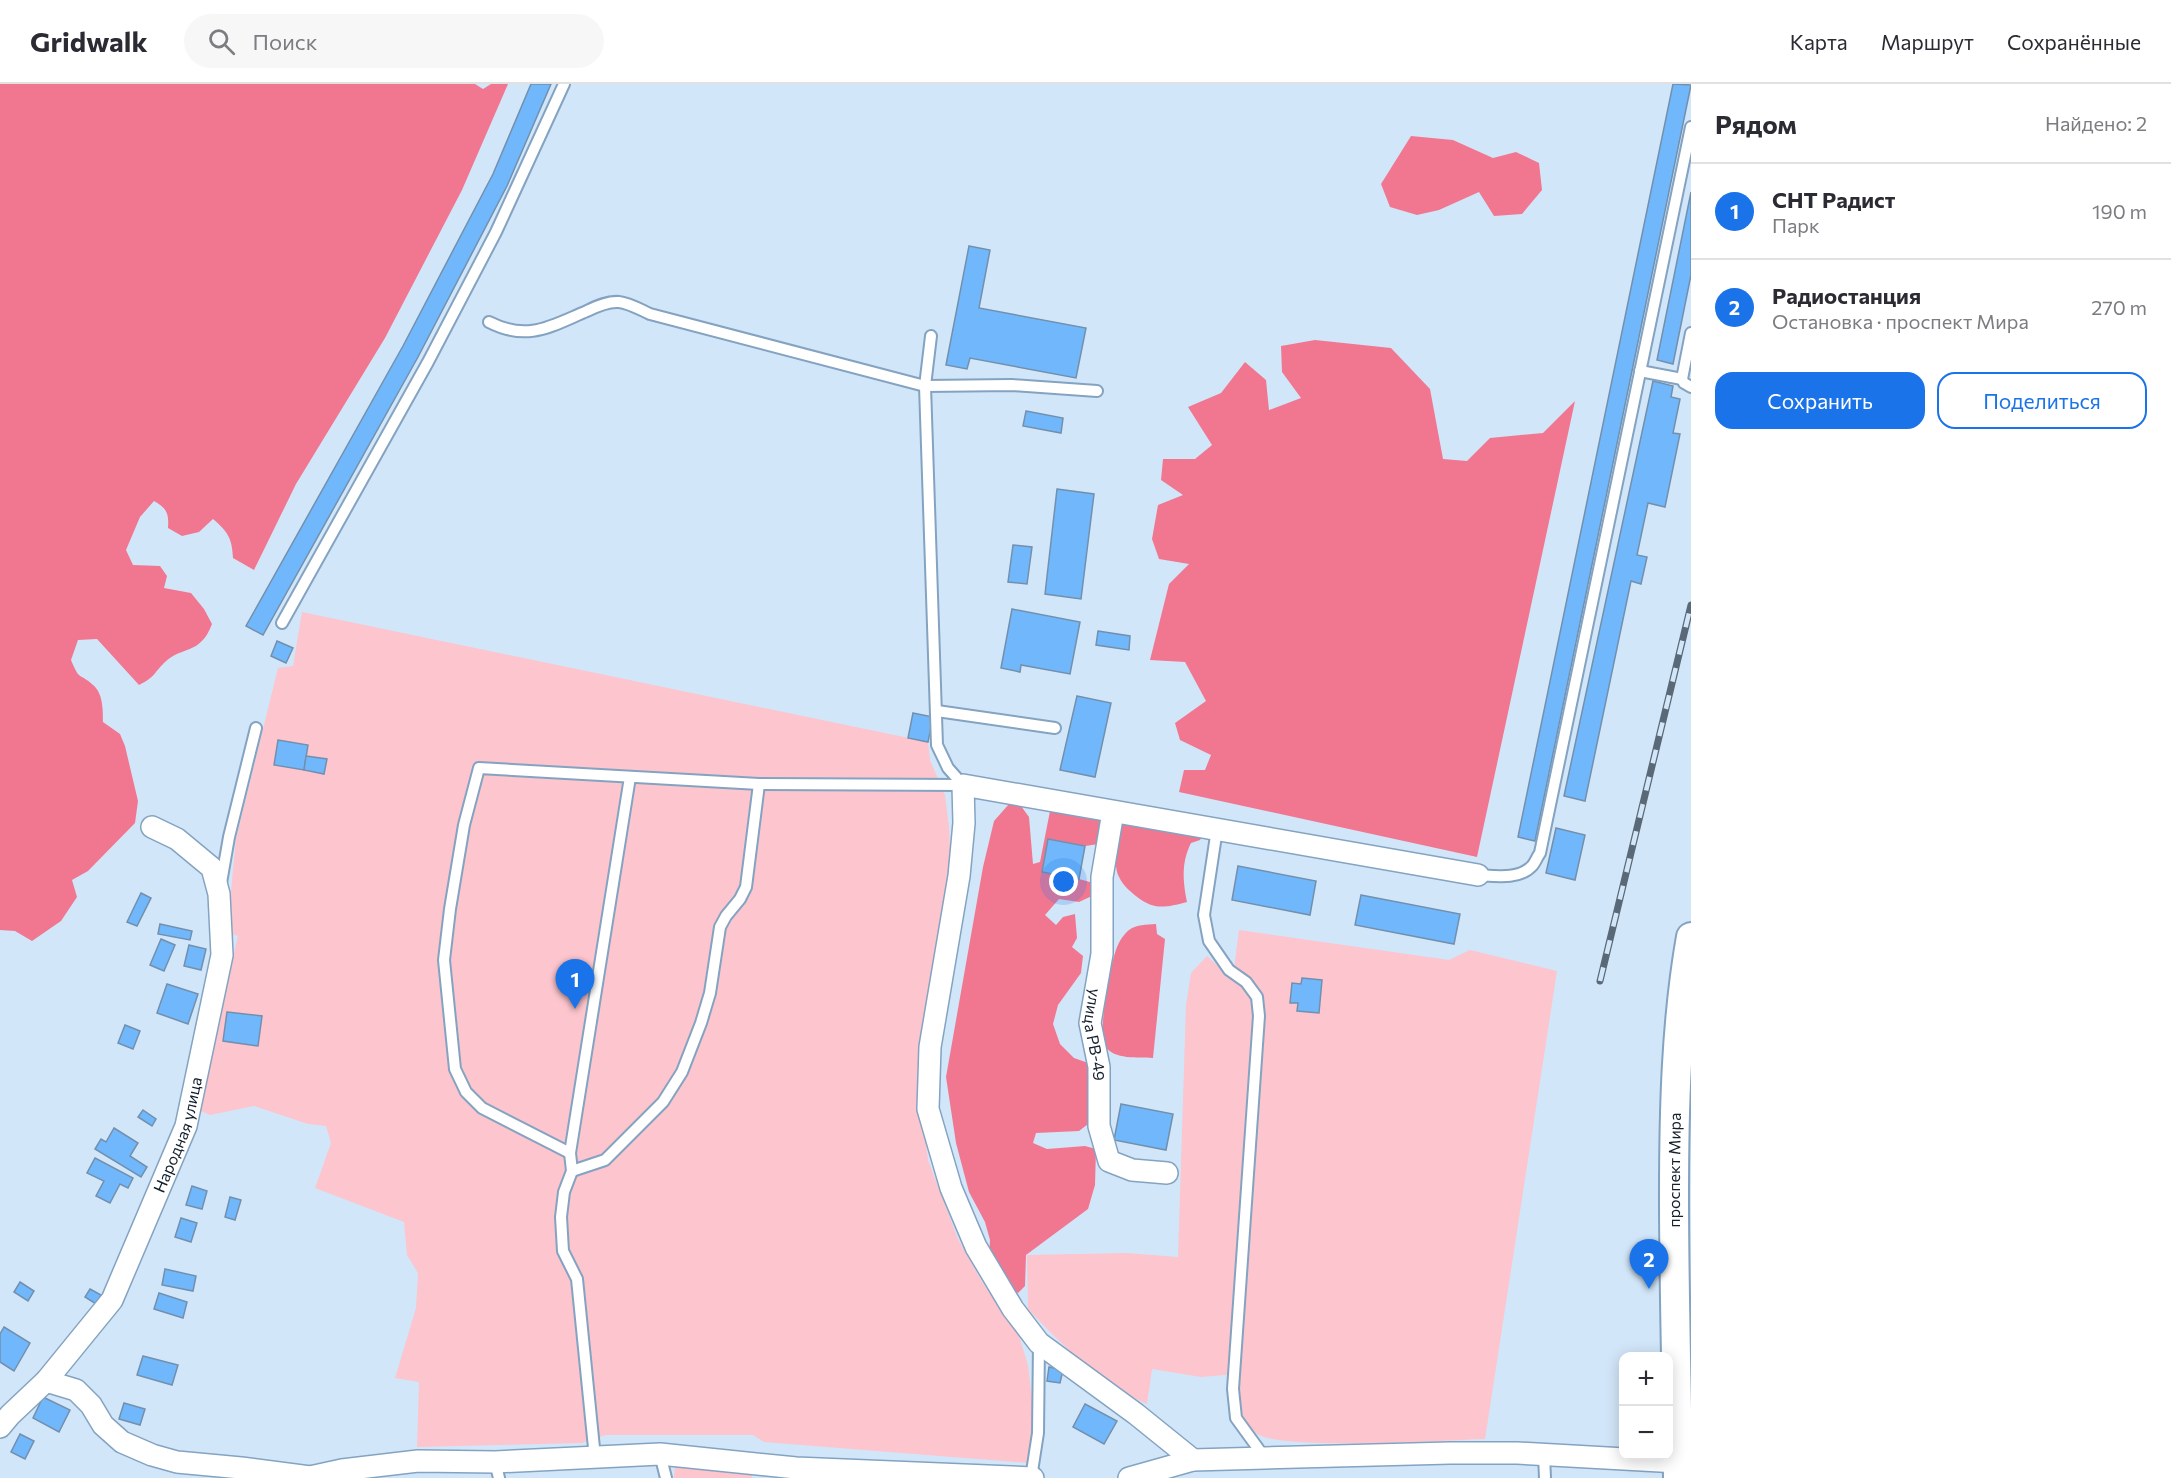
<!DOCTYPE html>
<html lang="ru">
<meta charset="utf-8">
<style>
body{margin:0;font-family:Commissioner,sans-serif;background:#f7f7f7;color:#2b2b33}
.controls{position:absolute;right:18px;bottom:18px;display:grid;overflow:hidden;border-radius:12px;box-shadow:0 3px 15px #0003}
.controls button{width:54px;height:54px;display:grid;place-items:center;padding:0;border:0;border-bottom:2px solid #e1e1e2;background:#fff;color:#2b2b33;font:30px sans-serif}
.you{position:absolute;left:1064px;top:798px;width:21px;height:21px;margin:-15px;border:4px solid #fff;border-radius:50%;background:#1a73e8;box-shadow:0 0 0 9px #1a73e833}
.badge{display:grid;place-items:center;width:39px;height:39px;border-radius:50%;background:#1a73e8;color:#fff;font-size:20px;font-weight:700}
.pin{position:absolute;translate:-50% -50px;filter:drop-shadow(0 2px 3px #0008)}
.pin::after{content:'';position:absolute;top:32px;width:21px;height:18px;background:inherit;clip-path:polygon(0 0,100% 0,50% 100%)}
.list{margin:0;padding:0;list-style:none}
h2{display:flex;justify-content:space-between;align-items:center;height:78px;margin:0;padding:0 24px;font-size:26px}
h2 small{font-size:20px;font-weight:400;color:#7c7c81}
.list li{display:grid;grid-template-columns:39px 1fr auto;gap:18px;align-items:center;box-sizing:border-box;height:96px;padding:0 24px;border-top:2px solid #e1e1e2}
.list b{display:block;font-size:22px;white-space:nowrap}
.list p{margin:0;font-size:20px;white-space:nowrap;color:#7c7c81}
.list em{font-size:20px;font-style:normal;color:#7c7c81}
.actions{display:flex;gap:12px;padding:18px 24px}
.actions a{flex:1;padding:14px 0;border:2px solid #1a73e8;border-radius:18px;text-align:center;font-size:21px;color:#1a73e8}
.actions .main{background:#1a73e8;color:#fff}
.icon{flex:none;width:33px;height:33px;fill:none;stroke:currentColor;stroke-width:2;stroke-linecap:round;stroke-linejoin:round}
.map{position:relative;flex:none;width:1691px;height:1394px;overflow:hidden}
header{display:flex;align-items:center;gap:36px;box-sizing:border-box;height:84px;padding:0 30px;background:#fff;border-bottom:2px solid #e1e1e2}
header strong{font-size:28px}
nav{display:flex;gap:33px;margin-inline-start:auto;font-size:21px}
.search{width:420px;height:54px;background:#f7f7f7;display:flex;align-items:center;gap:15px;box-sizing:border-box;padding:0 21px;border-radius:33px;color:#7c7c81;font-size:22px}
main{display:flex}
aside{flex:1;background:#fff}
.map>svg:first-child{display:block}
</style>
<header>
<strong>Gridwalk</strong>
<div class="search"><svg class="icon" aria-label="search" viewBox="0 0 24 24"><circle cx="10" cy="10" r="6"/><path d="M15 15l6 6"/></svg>Поиск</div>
<nav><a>Карта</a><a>Маршрут</a><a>Сохранённые</a></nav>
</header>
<main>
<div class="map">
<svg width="1691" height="1394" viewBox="0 0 1691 1394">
<rect width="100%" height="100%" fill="#d2e6f9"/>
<!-- green -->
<g fill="#fdc5cd">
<polygon points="302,528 928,658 930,676 945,711 949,743 951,792 922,1027 928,1076 958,1155 981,1196 1019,1252 1028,1281 1033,1325 1029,1379 764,1358 753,1351 606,1351 582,1359 417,1363 419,1298 395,1294 416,1224 418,1189 407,1171 404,1138 315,1104 331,1059 326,1042 308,1040 254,1022 210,1031 196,1025 238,852 227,849 236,755 278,584 293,582"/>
<path d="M1239 846 1449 876 1470 866 1557 887 1485 1355C1449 1356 1276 1367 1256 1349 1236 1332 1239 1315 1236 1290L1201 1293 1152 1285 1147 1320C1101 1300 1062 1261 1028 1225L1027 1171 1126 1169 1178 1173 1186 921 1191 889 1207 872 1228 891 1234 884Z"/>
<polygon points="675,1380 752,1385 752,1394 674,1394"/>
</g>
<!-- forest -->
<g fill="#f17791">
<path d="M0 0H475L483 5 491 0H508L462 106 385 254 296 400 254 486 233 474C232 454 228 448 213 435L199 448 182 452 168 444C169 430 167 424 154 417L140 433 126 466 133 481 160 482 167 492 164 504 191 509 204 525 212 540C200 572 182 561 164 579 153 590 155 593 139 601L97 555 78 556 71 576C80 598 79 588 93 601 103 609 103 626 103 638L120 650 125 662 138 717 135 739 88 787 72 796 77 813 61 837 32 857 15 847 0 846Z"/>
<polygon points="1411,52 1453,56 1493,74 1516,68 1539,79 1542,106 1522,130 1494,132 1479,108 1439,126 1417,131 1390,123 1381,100"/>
<polygon points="1315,256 1391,264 1430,305 1443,375 1467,377 1490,354 1543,349 1575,317 1477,773 1179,708 1184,686 1205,686 1211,671 1180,656 1175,639 1206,617 1185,578 1150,576 1169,500 1189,480 1159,475 1152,455 1158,421 1183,411 1161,396 1163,375 1195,375 1212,361 1188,323 1221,309 1245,278 1266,296 1269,326 1301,314 1282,288 1281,262"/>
<polygon points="1009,720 1021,722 1029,733 1033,780 1040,778 1051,722 1106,732 1099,760 1085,762 1049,755 1079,795 1097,800 1092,812 1079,818 1059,815 1045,831 1056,841 1063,833 1075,830 1077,854 1072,863 1083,872 1081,889 1058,921 1053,940 1060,960 1074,974 1094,981 1092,1037 1079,1047 1036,1049 1033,1059 1047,1065 1085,1062 1096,1065 1095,1101 1088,1125 1026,1171 1025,1202 1018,1209 1008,1203 989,1175 990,1156 985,1138 969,1108 956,1059 946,993 983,783 994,737"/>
<path d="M1120 736 1204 749 1200 756 1191 759C1181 779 1183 797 1187 818 1161 825 1151 826 1130 807 1125 803 1119 795 1117 788 1113 771 1117 753 1120 736Z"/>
<path d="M1156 840 1157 850 1165 855 1153 974C1138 973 1114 976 1105 962 1097 950 1111 874 1118 861 1120 856 1125 849 1129 846 1137 840 1146 841 1156 840Z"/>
</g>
<!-- building -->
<g fill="#70b8fb" stroke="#7290ae" stroke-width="1.5">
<polygon points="531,0 551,0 507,102 418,273 263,551 246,542 403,262 493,90"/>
<polygon points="1673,0 1691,1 1535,757 1518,753"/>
<polygon points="1691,108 1691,191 1673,280 1657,276"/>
<polygon points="969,162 990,166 979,224 1086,244 1076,294 970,274 967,285 946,281"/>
<polygon points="1653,297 1673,302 1671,313 1680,315 1673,349 1680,350 1665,423 1648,419 1637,471 1647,473 1641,500 1631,497 1585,717 1564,712"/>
<polygon points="1026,327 1063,334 1061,349 1023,342"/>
<polygon points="1057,405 1094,410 1081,515 1045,510"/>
<polygon points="1013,461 1032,463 1027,500 1008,498"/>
<polygon points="1012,525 1080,538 1070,590 1021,581 1020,588 1001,584"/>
<polygon points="1098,547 1130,552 1129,566 1096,561"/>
<polygon points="277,557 293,564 286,579 271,572"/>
<polygon points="1077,612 1111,619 1095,693 1060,686"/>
<polygon points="913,629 933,633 928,658 908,654"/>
<polygon points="278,656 308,661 304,686 274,681"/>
<polygon points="306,672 327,675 324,690 304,686"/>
<polygon points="1556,744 1585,751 1575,796 1546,789"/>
<polygon points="1048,755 1085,762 1079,795 1042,788"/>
<polygon points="1238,782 1316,797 1310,831 1232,816"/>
<polygon points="141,809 151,814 137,842 127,838"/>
<polygon points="1361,811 1460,830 1454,860 1355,841"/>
<polygon points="160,840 192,847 190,856 158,850"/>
<polygon points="161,855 175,861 164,887 150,881"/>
<polygon points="189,861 206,865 201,886 184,882"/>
<polygon points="1302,894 1322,896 1319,929 1297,927 1298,919 1290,919 1292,899 1301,900"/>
<polygon points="167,900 198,910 188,940 157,929"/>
<polygon points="227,928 262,932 258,962 223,957"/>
<polygon points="125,941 140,947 133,965 118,959"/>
<polygon points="1121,1020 1173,1030 1166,1066 1114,1056"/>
<polygon points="143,1026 156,1035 152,1042 138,1033"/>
<polygon points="114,1044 138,1059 130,1072 147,1083 141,1093 95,1065 101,1055 106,1058"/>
<polygon points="95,1074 133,1094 128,1104 120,1100 110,1119 96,1112 104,1097 87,1089"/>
<polygon points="192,1102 207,1107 202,1125 186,1121"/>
<polygon points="230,1113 241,1116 235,1136 225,1133"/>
<polygon points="181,1134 197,1139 191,1158 175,1153"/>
<polygon points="165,1185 196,1192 193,1207 162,1201"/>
<polygon points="20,1198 34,1207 28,1217 14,1208"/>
<polygon points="90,1205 101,1211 96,1220 85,1213"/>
<polygon points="159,1209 187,1218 183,1234 154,1225"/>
<polygon points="4,1243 30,1259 14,1287 0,1278 0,1250"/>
<polygon points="143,1272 178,1281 172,1301 137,1291"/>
<polygon points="1049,1283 1063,1286 1060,1299 1047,1297"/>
<polygon points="43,1313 70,1326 59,1348 33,1334"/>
<polygon points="124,1319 145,1325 140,1341 119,1335"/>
<polygon points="1085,1320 1117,1337 1104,1360 1073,1343"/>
<polygon points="20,1350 34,1357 25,1375 11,1368"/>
</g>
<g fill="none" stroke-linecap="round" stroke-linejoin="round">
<defs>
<g id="lane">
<path d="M489 238C528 258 551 242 587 227 597 222 608 217 619 218 629 219 641 226 650 230L925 302 1012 301 1097 307"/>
<polyline points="1691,249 1682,295 1684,299 1691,303"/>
<polyline points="931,252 925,302 937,661 948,684 963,701"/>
<polyline points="1640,287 1682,295"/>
<polyline points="282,539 428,278 496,148 564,0"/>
<polyline points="937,627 1055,644"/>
<polyline points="1217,745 1204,831 1209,857 1229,886 1246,898 1257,913 1259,932 1233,1305 1236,1334 1265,1374"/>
<path d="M1478 791C1495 792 1519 796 1532 782 1535 779 1537 773 1540 769L1691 43"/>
<polyline points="221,799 229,753 256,644"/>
<polyline points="570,1069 482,1024 466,1008 455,985 444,876 450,825 464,741 479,684 759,700 963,701"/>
<polyline points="572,1087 605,1076 663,1018 682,988 701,939 710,909 720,843 726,832 740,815 746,803 759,700"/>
<polyline points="660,1370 666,1394"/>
<polyline points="1544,1371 1545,1394"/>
<polyline points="595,1374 577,1195 563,1167 561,1133 564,1108 572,1087 570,1069 630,693"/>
<polyline points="495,1378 499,1394"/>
<polyline points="1031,1394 1038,1349 1039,1259"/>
</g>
<g id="street">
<path id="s1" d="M1113 728 1102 793V870L1090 939 1099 983V1042L1109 1077 1132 1086 1167 1089"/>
<polyline points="46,1297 76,1306 91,1321 103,1341 122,1358 152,1371 177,1378 241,1384 310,1393 342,1386 418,1377 495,1378 660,1370 796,1384 1033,1394"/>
<path id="s2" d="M0 1343 10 1331 46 1297 112 1216 186 1042 222 871 219 810 212 784 177 755 152 743"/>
<polyline points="1193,1376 1136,1330 1039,1259 1013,1225 976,1163 951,1104 928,1025 930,963 959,792 964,739 963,701 1478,791"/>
<polyline points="1129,1394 1193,1376 1265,1374 1450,1369 1517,1369 1678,1378"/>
</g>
<g id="secondary">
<path id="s3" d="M1678 1394C1677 1300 1674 1206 1674 1112 1674 1026 1676 938 1691 853"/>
</g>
</defs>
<!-- lane casing -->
<use href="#lane" stroke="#84a3c1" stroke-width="14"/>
<!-- street casing -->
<use href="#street" stroke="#84a3c1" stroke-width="24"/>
<!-- secondary casing -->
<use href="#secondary" stroke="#84a3c1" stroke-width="32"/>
<!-- lane -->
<use href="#lane" stroke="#fff" stroke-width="10"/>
<!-- street -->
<use href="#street" stroke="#fff" stroke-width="21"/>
<!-- secondary -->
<use href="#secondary" stroke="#fff" stroke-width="28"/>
<defs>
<polyline id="rail" points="1600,897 1691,521"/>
</defs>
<!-- rail casing -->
<use href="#rail" stroke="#5a6977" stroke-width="7"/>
<!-- rail -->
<use href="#rail" stroke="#d2e6f9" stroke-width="4.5" stroke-dasharray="14" stroke-linecap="butt"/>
</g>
<g text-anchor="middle" stroke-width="4.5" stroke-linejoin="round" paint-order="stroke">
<!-- street labels -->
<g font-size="16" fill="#131f2b" stroke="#d2e6f9">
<text dy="6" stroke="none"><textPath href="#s1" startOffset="225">улица РВ-49</textPath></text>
<text dy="6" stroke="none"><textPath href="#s2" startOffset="348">Народная улица</textPath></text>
<text dy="6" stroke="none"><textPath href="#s3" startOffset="308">проспект Мира</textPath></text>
</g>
</g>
</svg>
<div class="controls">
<button>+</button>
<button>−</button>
</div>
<div class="you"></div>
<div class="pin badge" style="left:575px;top:925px">1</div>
<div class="pin badge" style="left:1649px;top:1205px">2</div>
</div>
<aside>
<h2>Рядом<small>Найдено: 2</small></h2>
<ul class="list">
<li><span class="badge">1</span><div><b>СНТ Радист</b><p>Парк</p></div><em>190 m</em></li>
<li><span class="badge">2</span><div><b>Радиостанция</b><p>Остановка · проспект Мира</p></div><em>270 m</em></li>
</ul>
<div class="actions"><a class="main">Сохранить</a><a>Поделиться</a></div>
</aside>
</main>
